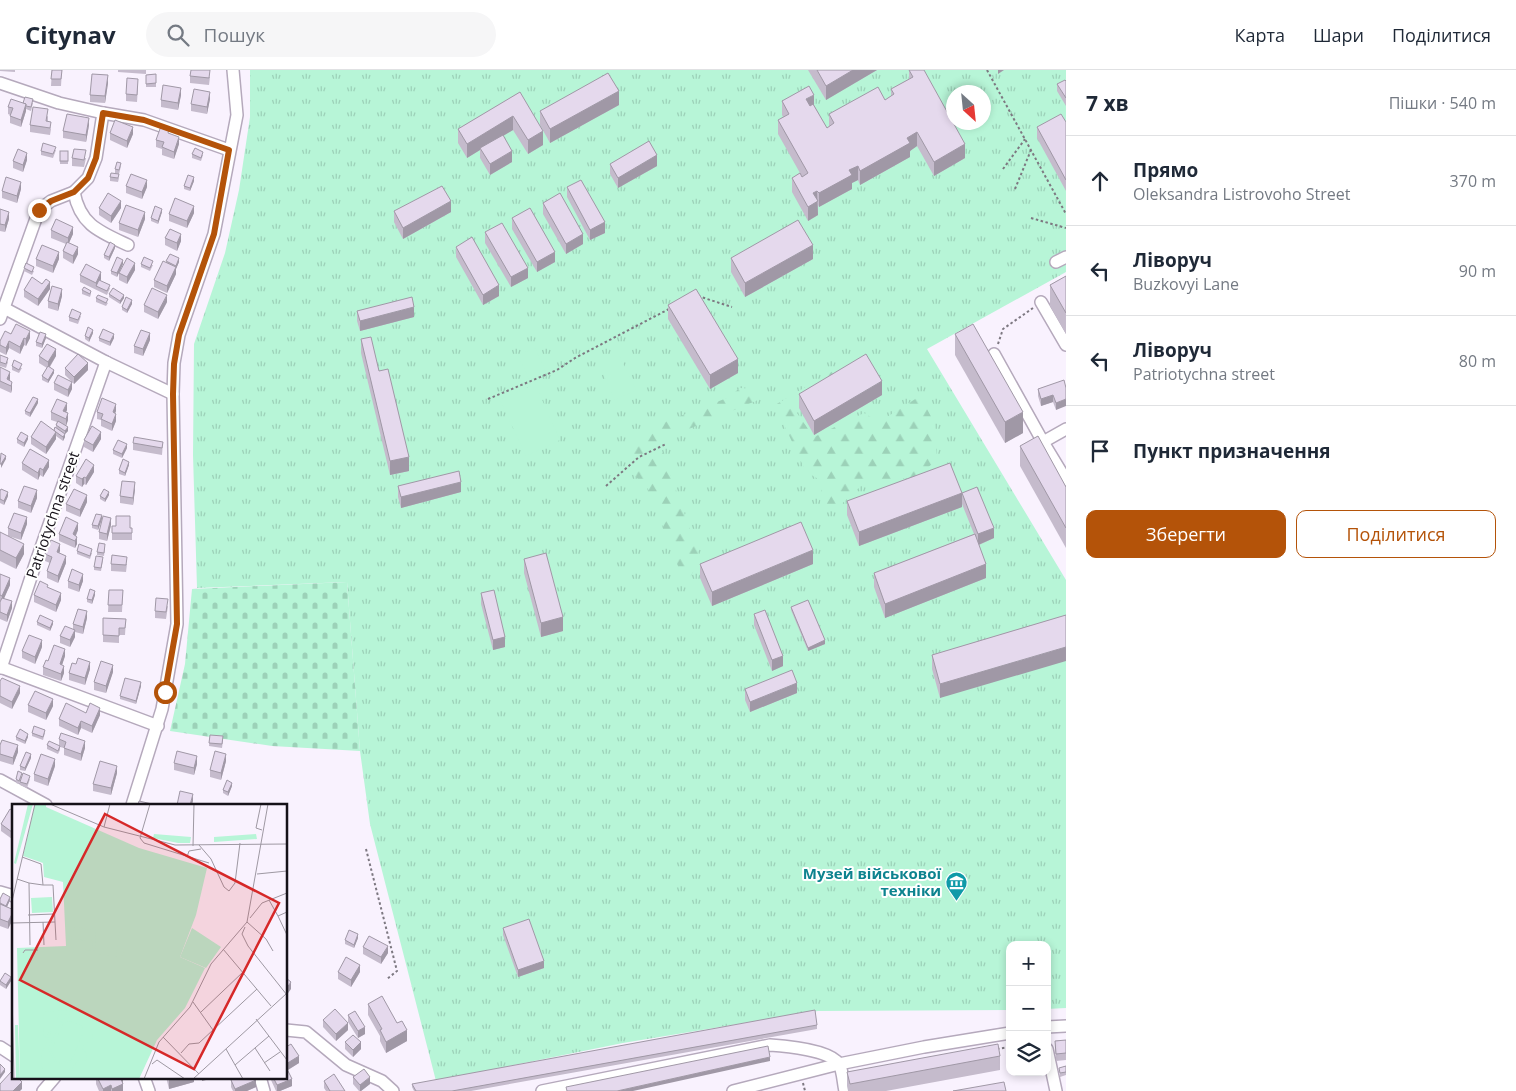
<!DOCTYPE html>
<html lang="uk">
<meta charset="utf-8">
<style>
body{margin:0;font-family:"Open Sans",sans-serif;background:#f6f6f7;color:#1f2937}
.controls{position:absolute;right:15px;bottom:15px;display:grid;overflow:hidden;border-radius:10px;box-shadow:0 2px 8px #0003}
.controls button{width:45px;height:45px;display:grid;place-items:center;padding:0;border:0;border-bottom:1px solid #e0e1e3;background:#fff;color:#1f2937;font:25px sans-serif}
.compass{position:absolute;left:946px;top:15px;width:45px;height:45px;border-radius:50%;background:#fff;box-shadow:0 2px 8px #0003;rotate:153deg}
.stop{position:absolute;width:15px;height:15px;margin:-11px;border:4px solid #b45309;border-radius:50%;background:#fff}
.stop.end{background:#b45309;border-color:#fff;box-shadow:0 1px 5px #0008}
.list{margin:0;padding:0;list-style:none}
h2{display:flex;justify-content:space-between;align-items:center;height:65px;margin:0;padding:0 20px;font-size:21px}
h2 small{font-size:16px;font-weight:400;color:#747a83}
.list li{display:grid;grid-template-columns:32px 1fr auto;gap:15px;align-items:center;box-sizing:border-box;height:90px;padding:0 20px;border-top:1px solid #e0e1e3}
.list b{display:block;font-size:19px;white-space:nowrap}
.list p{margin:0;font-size:16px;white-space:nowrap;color:#747a83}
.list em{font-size:16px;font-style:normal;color:#747a83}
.actions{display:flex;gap:10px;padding:15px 20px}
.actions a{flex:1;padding:11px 0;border:1px solid #b45309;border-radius:10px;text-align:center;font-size:18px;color:#b45309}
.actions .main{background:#b45309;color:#fff}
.icon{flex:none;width:28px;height:28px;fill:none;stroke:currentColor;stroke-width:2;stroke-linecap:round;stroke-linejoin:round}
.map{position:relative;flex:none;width:1066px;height:1021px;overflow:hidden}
header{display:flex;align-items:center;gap:30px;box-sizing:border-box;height:70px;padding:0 25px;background:#fff;border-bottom:1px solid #e0e1e3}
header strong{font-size:24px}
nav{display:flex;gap:28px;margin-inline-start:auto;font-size:18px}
.search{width:350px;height:45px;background:#f6f6f7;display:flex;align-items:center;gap:12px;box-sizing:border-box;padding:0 18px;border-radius:28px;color:#747a83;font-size:19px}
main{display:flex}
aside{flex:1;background:#fff}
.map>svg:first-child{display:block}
</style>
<header>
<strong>Citynav</strong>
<div class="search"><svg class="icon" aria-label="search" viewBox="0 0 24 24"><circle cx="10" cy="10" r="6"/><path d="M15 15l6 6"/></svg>Пошук</div>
<nav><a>Карта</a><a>Шари</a><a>Поділитися</a></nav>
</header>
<main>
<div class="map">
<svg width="1066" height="1021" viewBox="0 0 1066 1021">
<defs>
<pattern id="grass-tufts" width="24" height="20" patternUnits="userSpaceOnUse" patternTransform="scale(1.25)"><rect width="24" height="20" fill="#b7f5d7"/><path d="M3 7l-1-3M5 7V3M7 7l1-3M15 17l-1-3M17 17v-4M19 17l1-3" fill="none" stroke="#9cd1b8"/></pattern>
<pattern id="forest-firs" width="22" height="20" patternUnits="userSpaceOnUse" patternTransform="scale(1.25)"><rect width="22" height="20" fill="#b7f5d7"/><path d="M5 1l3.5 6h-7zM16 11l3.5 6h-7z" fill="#9cd1b8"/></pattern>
<pattern id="cemetery-stones" width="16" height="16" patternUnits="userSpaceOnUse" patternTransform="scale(1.25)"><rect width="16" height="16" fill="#b7f5d7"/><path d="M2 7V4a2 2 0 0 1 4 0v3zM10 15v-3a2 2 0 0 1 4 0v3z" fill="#9cd1b8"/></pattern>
</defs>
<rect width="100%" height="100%" fill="#f9f2fe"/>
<!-- grass -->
<path fill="url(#grass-tufts)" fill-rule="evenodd" d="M250 0H1066V202L927 279 1066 510V938L1047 939V875H1010V940L818 941 623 973 436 1011 370 754 360 681 347 512 197 518 193 385 194 274 225 183 239 120 250 47ZM954 22H984V52H954Z"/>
<!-- forest -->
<g fill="url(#forest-firs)">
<polygon points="838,298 840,309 794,339 814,367 864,343 879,352 920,326 935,354 937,390 916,407 864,413 833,442 820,435 822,411 806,402 775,335"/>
<polygon points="740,318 755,319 758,330 665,369 662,381 700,487 691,506 683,508 648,419 632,403 630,379 634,364 727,328"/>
</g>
<!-- cemetery -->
<polygon fill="url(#cemetery-stones)" points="347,512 360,681 272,676 170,661 185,594 192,519"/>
<!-- pitch -->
<g fill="#b7f5d7">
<polygon points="535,278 546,302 529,309 518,285"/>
<polygon points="619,285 636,320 615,330 599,295"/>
<polygon points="535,314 560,370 526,386 500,330"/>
</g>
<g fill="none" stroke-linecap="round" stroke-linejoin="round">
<defs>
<g id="minor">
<polyline points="0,13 59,33 103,43 144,50 229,80"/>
<path d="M74 122C80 155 100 162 128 175"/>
<polyline points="1056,192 1066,187"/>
<polyline points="1041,232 1066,275"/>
<polyline points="4,238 106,292 173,324"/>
<polyline points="0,249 39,140 51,131 74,122 88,108 96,88 103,43"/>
<polyline points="994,284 1043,372"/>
<polyline points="1066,359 1043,372 1066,410"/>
<polyline points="0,597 158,656"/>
<polyline points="1,598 37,489 106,292"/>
<polyline points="0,710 46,735"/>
<polyline points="132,735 162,639 177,554 173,324 174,293 179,265 214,164 237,45 233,0"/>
<polyline points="0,822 14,826"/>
<polyline points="1047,957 1066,956"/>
<polyline points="286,960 306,962 346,995 382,1011 393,1021"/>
<polyline points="0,977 14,986"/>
<polyline points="1047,979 1056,1021"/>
<polyline points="144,1007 149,1021"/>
<polyline points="260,1007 264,1021"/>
<polyline points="43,1021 55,1007"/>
<path d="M542 1021 770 975C785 976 830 980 839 994 843 1001 843 1013 845 1021"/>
<polyline points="733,1021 839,994 924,977 1010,963"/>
</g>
</defs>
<!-- minor casing -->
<use href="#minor" stroke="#b5a9bc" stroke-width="14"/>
<!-- path -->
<g stroke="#7d7881" stroke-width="2" stroke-dasharray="2.5 2.5" stroke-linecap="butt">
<polyline points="987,0 1066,144"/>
<polyline points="1003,99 1025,69"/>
<polyline points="1015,119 1031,80"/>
<polyline points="1031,148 1066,158"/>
<polyline points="698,226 732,237"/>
<polyline points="998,274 1003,259 1033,238"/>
<polyline points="488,329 557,300 575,288 669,239"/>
<polyline points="606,416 639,387 666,374"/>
<polyline points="366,779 397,901 387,909"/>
<polyline points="997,979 1010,977"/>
<polyline points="803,1013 805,1021"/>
</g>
<!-- minor -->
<use href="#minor" stroke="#fff" stroke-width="11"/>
</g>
<!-- wall -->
<g fill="#c5bbcc">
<polygon points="0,0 15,0 15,2 0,1"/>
<polygon points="52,0 62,0 61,16 51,16"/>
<polygon points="118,0 146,0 146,4 118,2"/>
<polygon points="808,0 877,0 826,30"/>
<polygon points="909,0 965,88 934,106 917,76 910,81 910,87 860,115 858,110 852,113 852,119 819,137 818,135 818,145 808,151 792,122 792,108 800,103 778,64 778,50 783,47 782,45 782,31 814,35 827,58 829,56 829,44 885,30 891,26 891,19 909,9"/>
<polygon points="156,4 156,17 146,17 146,5"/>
<polygon points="190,6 210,7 209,15 190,13"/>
<polygon points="1066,11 1066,36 1057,21 1057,14"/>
<polygon points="108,13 105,33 90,32 90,25"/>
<polygon points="138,16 137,32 126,31 126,24"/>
<polygon points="520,22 543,75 528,84 513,60 503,66 512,92 490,105 480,88 480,80 467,88 458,73 458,59"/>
<polygon points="181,25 178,40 161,37 161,30"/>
<polygon points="210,29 207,44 191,41 191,34"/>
<polygon points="23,33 33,33 31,41 26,39 26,41 21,57 10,53 10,45 8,44 8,37"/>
<polygon points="619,35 550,73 540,55 540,41"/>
<polygon points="48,46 48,51 51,59 50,65 30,62 30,55"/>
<polygon points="1066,52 1066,121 1037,68 1037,57"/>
<polygon points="89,55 86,72 63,68 63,61"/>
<polygon points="110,63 133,64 127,78 110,70"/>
<polygon points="169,64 179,74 174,89 162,85 162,79 156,77 156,70"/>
<polygon points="56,80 53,88 41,85 41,81"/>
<rect x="60" y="81" width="8" height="13"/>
<polygon points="192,84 203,85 201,91 192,88"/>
<polygon points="72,88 86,88 84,97 72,96"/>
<polygon points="27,90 23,102 13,98 13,91"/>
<polygon points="610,94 657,96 618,118 610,104"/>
<polygon points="121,96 119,104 115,103 115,99"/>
<polygon points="110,107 119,108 118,112 110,111"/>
<polygon points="194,111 190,121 184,119 184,116"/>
<polygon points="126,116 147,117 142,129 126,123"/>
<polygon points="567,117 605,163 590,170 567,127"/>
<polygon points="21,119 17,133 2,128 2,121"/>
<polygon points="543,133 583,174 566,184 543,144"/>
<polygon points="99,138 121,138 111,153 99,145"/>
<polygon points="0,139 9,149 5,162 0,161"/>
<polygon points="394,141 451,142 403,169 394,152"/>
<polygon points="162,142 158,154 151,151 151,148"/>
<polygon points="194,143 187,158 169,151 169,144"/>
<polygon points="512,148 555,192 537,202 512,159"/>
<polygon points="145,149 138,167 119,160 119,153"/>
<polygon points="51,160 73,164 69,173 78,184 73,194 63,188 63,181 66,174 51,168"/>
<polygon points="485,162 528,208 511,217 485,173"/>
<polygon points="165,168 181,171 177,181 165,175"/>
<polygon points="456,177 499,226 483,235 456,187"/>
<polygon points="115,178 109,191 104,188 104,185"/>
<polygon points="731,188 813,189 745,227 731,202"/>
<polygon points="36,189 59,189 53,203 36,196"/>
<polygon points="166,192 179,192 176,199 176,204 167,223 154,217 154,210"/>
<polygon points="123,194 117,207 111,204 111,201"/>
<polygon points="141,194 153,195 150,201 141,197"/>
<polygon points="24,198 34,201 32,205 24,201"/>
<polygon points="135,200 127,214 119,210 119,203"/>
<polygon points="80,205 101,209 101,211 110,218 107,225 80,212"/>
<polygon points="1066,206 1066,264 1050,236 1050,215"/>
<polygon points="50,219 38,236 24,227 24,220"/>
<polygon points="82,220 91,224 90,227 82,224"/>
<polygon points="109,224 124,228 120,234 109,227"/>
<polygon points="62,226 58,241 48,238 48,231"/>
<polygon points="96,228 108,233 106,236 96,232"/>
<polygon points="167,232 158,249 144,242 144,235"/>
<polygon points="132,234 127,243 122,240 122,237"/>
<polygon points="668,235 738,303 710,319 668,249"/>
<polygon points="357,241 414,247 360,261 357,251"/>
<polygon points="81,246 78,254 69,251 69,247"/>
<polygon points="93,263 89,272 85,269 85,266"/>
<polygon points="11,264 30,268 26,276 24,275 20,284 9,278 6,285 0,282 0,271"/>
<polygon points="955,264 1023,363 1005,373 955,285"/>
<polygon points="46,268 42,278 36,276 36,272"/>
<polygon points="99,268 114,268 110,276 99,271"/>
<polygon points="361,269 379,301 409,401 390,405 361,283"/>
<polygon points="150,270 143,286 134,283 134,276"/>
<polygon points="0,285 8,292 6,298 0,296"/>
<polygon points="39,286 56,286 50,297 54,303 48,313 42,310 42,306 47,298 39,293"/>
<polygon points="12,296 22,298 19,303 12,300"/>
<polygon points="0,297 10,309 9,311 12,319 11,323 0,318"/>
<polygon points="65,298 88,300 74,314 65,305"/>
<polygon points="54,313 72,319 68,327 54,320"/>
<polygon points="1066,318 1056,340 1053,332 1041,336 1038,326 1038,319"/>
<polygon points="799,324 882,325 814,365 799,338"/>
<polygon points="38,333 30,347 25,344 25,341"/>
<polygon points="67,340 66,342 68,350 66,356 68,361 65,364 65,367 63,371 56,366 56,369 46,384 31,374 31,367 54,360 56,357 56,355 57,352 51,350 51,342"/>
<polygon points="116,341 115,343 116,351 112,361 101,356 101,350 97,349 97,342"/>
<polygon points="17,369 28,369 24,377 17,373"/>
<polygon points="101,369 93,382 84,377 84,370"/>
<polygon points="163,372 162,385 133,380 133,373"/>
<polygon points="1020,376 1066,417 1066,478 1020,396"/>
<polygon points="127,378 122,388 113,384 113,380"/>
<polygon points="22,393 49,397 43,407 40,405 38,410 22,400"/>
<polygon points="129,395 125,406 119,404 119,400"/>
<polygon points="94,402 86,415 84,414 82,417 76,413 76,406"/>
<polygon points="398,416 461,422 401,438 398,427"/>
<polygon points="135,419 133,435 120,433 120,426"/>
<polygon points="0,421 8,426 4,435 0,433"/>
<polygon points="962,423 994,468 979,475 986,508 885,548 874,517 874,503 974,464 962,434 962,437 859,476 847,445 847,431"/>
<polygon points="109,425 105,432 100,429 100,426"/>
<polygon points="37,428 31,443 18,438 18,431"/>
<polygon points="87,432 80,447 66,441 66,434"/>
<polygon points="102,449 98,460 92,458 92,455"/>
<polygon points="27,454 21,470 8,466 8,458"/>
<polygon points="111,455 107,471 99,469 99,462"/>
<polygon points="112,456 132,458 132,470 112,470"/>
<polygon points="78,460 76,466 77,474 75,478 59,471 59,464"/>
<polygon points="0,462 24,484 16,499 0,491"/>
<polygon points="105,478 104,486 97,485 97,482"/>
<polygon points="60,481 59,483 66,493 58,513 47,508 47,501 50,493 45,491 45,484"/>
<polygon points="77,481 92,483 90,489 77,484"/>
<polygon points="524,489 563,561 541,567 524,503"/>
<polygon points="103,490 101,501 94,500 94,497"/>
<polygon points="111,494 127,494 126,502 111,501"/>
<polygon points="700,494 813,494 712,536 700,508"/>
<polygon points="0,504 10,515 4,528 12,538 7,552 0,549"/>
<polygon points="68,511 83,511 79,522 68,518"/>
<polygon points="48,518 61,530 56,542 34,532 34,525"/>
<polygon points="109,520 123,520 122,542 108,542"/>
<polygon points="481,523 505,577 493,580 481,534"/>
<polygon points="95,525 92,534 87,532 87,529"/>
<polygon points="168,536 166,549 155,548 155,541"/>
<polygon points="791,537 825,574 808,581 791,540"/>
<polygon points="754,544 783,596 772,601 754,555"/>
<polygon points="1066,545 940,628 932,599 932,585"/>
<polygon points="87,548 83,564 75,562 75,567 70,577 60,573 60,566 73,559 73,554"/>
<polygon points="103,548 126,549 125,565 119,565 119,573 103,572"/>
<polygon points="37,552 53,554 50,561 37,555"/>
<polygon points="42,577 35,594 22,588 22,581"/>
<polygon points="65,586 62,595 64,603 61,611 43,605 43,597 48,591"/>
<polygon points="90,599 85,615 69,610 69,603"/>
<polygon points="113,602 106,623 94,620 94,612"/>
<polygon points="0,611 20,623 12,639 0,633"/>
<polygon points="141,616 136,634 120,629 120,626"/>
<polygon points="745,619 797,623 750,642 745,630"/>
<polygon points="28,635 53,636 46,650 28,642"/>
<polygon points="86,643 100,645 92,663 81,658 78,665 59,656 59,649"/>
<polygon points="32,663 45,663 43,670 32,666"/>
<polygon points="210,665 223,670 222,678 209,676"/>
<polygon points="16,667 28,667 25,674 16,670"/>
<polygon points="59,669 85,678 81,691 64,685 64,678 60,677 60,680 58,684 47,679 47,675 59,676"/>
<polygon points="0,675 18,682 13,695 0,691"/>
<polygon points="31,688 25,701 20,700 20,696"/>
<polygon points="226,691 221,710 210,707 210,700"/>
<polygon points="174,693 197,694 194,705 174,700"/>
<polygon points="55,696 48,716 34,711 34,704"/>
<polygon points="117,703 111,725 93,721 93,714"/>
<polygon points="22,706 19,714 16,713 16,709"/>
<polygon points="30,709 27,718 20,715 20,712"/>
<polygon points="232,716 228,726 223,723 223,720"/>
<polygon points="14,741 14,766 12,769 1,761 1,754"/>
<polygon points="0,829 10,830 7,837 14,847 8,859 0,856"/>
<polygon points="503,858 544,898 518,907 503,865"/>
<polygon points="358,868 354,878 345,874 345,870"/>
<polygon points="363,877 388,883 381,894 363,884"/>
<polygon points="338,902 360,902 351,917 338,909"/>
<polygon points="0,910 11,911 6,919 0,915"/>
<polygon points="368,934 397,953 407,971 386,983 380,971 380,966 368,945"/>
<polygon points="348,945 365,964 358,968 348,952"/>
<polygon points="323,950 348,960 336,971 323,957"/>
<polygon points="817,955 817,959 471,1021 414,1021 412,1017 412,1014"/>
<polygon points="1066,970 1066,990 1056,991 1055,971"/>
<polygon points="345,972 361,979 353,987 345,979"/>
<polygon points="286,977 299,993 288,1000 292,1016 280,1021 276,1021 271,1010 271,1007 286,1007"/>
<polygon points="1000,986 1000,1000 886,1021 848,1021 847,1016 847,1002"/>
<polygon points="1066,996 1066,1005 1060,1007 1059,998"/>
<polygon points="96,1007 123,1007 123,1021 99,1021 96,1014"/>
<polygon points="166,1007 194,1007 194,1012 169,1019"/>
<polygon points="353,1007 370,1014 361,1021 359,1021 353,1014"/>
<polygon points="231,1010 256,1017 247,1021 233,1021 231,1017"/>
<polygon points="324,1011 345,1021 326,1021 324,1018"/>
</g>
<!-- shaded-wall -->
<g fill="#a098a6">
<polygon points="853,0 877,0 826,30 826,16"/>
<polygon points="998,0 1004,0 998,4"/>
<polygon points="108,5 108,13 105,33 105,26"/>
<polygon points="181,18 181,25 178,40 178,33"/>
<polygon points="619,21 619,35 550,73 550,59"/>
<polygon points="210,22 210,29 207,44 207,37"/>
<polygon points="814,25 814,39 806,43 806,29"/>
<polygon points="26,34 26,41 21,57 21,50"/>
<polygon points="513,46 513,60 481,79 480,78 480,80 467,88 467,74"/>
<polygon points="89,48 89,55 86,72 86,65"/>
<polygon points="133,57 133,64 127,78 127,71"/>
<polygon points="543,61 543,75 528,84 528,70"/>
<polygon points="917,62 917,76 910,81 910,87 860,115 860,101 907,68"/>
<polygon points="179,67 179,74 174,89 174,82"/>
<polygon points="965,74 965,88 934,106 934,92"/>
<polygon points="512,81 512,92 490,105 490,94"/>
<polygon points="27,83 27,90 23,102 23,95"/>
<polygon points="657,85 657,96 618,118 618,108"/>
<polygon points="858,96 858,110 852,113 852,119 819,137 819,123 849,100"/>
<polygon points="194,107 194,111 190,121 190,118"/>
<polygon points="147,110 147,117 142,129 142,122"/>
<polygon points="21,112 21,119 17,133 17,126"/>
<polygon points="817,121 818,145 808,151 808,137 813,123"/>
<polygon points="121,131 121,138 111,153 111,146"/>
<polygon points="451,131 451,142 403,169 403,158"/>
<polygon points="194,136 194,143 187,158 187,151"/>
<polygon points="162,139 162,142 158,154 158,151"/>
<polygon points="9,142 9,149 5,162 5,155"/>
<polygon points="145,142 145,149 138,167 138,160"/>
<polygon points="605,152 605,163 590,170 590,160"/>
<polygon points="73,157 73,164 68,175 68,168"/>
<polygon points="181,164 181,171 177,181 177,173"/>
<polygon points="583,164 583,174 566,184 566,174"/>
<polygon points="115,175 115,178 109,191 109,187"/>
<polygon points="813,175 813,189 745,227 745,213"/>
<polygon points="78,177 78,184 73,194 73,186"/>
<polygon points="59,182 59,189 53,203 53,196"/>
<polygon points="555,182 555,192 537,202 537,192"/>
<polygon points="179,188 179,192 176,199 176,204 167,223 167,216"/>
<polygon points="123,190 123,194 117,207 117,203"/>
<polygon points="135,193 135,200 127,214 127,207"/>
<polygon points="528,198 528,208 511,217 511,207"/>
<polygon points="101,202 101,209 98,217 96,216 96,213"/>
<polygon points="50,212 50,219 38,236 38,229"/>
<polygon points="499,215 499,226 483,235 483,225"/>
<polygon points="62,219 62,226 58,241 58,234"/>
<polygon points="124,225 124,228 120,234 120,231"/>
<polygon points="167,225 167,232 158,249 158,242"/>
<polygon points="132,230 132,234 127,243 127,240"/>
<polygon points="414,237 414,247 360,261 360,251"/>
<polygon points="93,260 93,263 89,272 89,268"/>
<polygon points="30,261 30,268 26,276 26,269"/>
<polygon points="150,263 150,270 143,286 143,279"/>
<polygon points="46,264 46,268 42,278 42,274"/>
<polygon points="114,264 114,268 110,276 110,272"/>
<polygon points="24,268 24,275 20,284 20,277"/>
<polygon points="9,271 9,278 6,285 6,278"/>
<polygon points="56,279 56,286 48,299 48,292"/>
<polygon points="738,289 738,303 710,319 710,305"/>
<polygon points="88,293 88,300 74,314 74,307"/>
<polygon points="54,300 54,303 48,313 48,310"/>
<polygon points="10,302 10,309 8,314 7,309"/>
<polygon points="882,311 882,325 814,365 814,351"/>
<polygon points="12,312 12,319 11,323 11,316"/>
<polygon points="72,312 72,319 68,327 68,320"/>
<polygon points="1053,325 1053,332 1041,336 1041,329"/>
<polygon points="38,329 38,333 30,347 30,343"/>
<polygon points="1066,329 1066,336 1056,340 1056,333"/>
<polygon points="67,333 67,340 63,348 63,341"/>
<polygon points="116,334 116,341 113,349 113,342"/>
<polygon points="1023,342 1023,363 1005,373 1005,352"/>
<polygon points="68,343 68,350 66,356 66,349"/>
<polygon points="116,344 116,351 112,361 112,354"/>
<polygon points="68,357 68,361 65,364 65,367 63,371 63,367 65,364 65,361"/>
<polygon points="56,362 56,369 46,384 46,377"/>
<polygon points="101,362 101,369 93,382 93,375"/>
<polygon points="28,366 28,369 24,377 24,373"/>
<polygon points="127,374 127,378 122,388 122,384"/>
<polygon points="6,386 6,389 1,398 1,394"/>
<polygon points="409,387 409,401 390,405 390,391"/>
<polygon points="49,390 49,397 43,407 43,400"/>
<polygon points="129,392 129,395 125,406 125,403"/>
<polygon points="94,395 94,402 86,415 86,408"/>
<polygon points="40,398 40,405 38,410 38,403"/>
<polygon points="84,407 84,414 82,417 82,409"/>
<polygon points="135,412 135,419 133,435 133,428"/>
<polygon points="461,412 461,422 401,438 401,427"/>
<polygon points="37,420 37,428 31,443 31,436"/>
<polygon points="8,422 8,426 4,435 4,431"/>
<polygon points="109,422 109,425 105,432 105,429"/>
<polygon points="962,423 962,437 859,476 859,462"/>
<polygon points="87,425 87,432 80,447 80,440"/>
<polygon points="102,445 102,449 98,460 98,456"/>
<polygon points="27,447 27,454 21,470 21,463"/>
<polygon points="111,448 111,455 107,471 107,464"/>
<polygon points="78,453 78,460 73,471 73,464"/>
<polygon points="994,458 994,468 978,475 978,464"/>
<polygon points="77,467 77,474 75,478 75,471"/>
<polygon points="24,474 24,484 16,499 16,488"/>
<polygon points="60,474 60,481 57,489 57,482"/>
<polygon points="813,480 813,494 712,536 712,522"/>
<polygon points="66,486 66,493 58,513 58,506"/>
<polygon points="986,494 986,508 885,548 885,534"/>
<polygon points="83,504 83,511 79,522 79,515"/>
<polygon points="10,508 10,515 2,533 2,526"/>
<polygon points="95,521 95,525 92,534 92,530"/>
<polygon points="61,523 61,530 56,542 56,535"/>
<polygon points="12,531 12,538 7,552 7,545"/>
<polygon points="87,541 87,548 83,564 83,557"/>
<polygon points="563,547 563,561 541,567 541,553"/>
<polygon points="53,551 53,554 50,561 50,558"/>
<polygon points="75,560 75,567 70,577 70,570"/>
<polygon points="505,567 505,577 493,580 493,570"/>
<polygon points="42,570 42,577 35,594 35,587"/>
<polygon points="825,570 825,574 808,581 808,578"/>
<polygon points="1066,577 1066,591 940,628 940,614"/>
<polygon points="65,579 65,586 60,601 60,594"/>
<polygon points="783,586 783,596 772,601 772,590"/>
<polygon points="90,592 90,599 85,615 85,608"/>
<polygon points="113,595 113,602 106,623 106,616"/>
<polygon points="64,596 64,603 61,611 61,604"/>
<polygon points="141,612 141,616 136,634 136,631"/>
<polygon points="797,613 797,623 750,642 750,632"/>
<polygon points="20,616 20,623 12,639 12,632"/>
<polygon points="53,629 53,636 46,650 46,643"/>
<polygon points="100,638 100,645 92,663 92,656"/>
<polygon points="81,651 81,658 78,665 78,658"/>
<polygon points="28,664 28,667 25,674 25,671"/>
<polygon points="85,671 85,678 81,691 81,684"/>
<polygon points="18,675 18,682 13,695 13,688"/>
<polygon points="31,684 31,688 25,701 25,698"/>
<polygon points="226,684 226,691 221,710 221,703"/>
<polygon points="197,686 197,694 194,705 194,698"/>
<polygon points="55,689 55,696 48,716 48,709"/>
<polygon points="117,696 117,703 111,725 111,718"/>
<polygon points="232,713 232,716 228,726 228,722"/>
<polygon points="193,724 193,731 192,735 190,735"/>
<polygon points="14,759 14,766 12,769 12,762"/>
<polygon points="10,827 10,830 6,839 6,836"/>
<polygon points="14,840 14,847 8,859 8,852"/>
<polygon points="358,864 358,868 354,878 354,875"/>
<polygon points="388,876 388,883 381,894 381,887"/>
<polygon points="544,891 544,898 518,907 518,900"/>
<polygon points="360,895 360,902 351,917 351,910"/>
<polygon points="11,907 11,911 6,919 6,915"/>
<polygon points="291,912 291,919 286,926 286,919"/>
<polygon points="348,953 348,960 336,971 336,964"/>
<polygon points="365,957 365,964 358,968 358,961"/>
<polygon points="407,960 407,971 386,983 386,972"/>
<polygon points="361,972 361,979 353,987 353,980"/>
<polygon points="299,986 299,993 286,1001 286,994"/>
<polygon points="770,987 770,991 633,1021 617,1021"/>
<polygon points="5,999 5,1002 0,1009 0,1005"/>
<polygon points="174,1007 194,1007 194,1012 169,1019 169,1009"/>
<polygon points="210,1007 210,1009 202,1011 202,1008"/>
<polygon points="370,1007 370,1014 361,1021 360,1021 360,1015"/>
<polygon points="123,1008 123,1021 112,1021 112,1019 121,1009"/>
<polygon points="292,1009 292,1016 280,1021 277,1021 277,1015"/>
<polygon points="256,1010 256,1017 247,1021 235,1021 235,1019"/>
<polygon points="22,1012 22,1019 20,1021 13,1021"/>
<polygon points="111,1015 111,1021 103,1021 103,1019"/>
</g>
<!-- building -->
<g fill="#e5d9ed" stroke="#a098a6">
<polygon points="52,0 62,0 61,9 51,9"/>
<polygon points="191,0 210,0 209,8 190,6"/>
<polygon points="817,0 853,0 826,16"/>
<polygon points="909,0 924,0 965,74 934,92 917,62 907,68 910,73 860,101 858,96 849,100 852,105 819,123 817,121 813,123 818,131 808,137 792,108 800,103 802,107 808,103 778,50 789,44 782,31 809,16 814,25 806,29 810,36 813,34 827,58 834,53 829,44 878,17 885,30 894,24 891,19 913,7"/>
<polygon points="608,3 619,21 550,59 540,41"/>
<polygon points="92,4 108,5 105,26 90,25"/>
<polygon points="156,4 156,13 146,14 146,5"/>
<polygon points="127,8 138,9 137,25 126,24"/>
<polygon points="1065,10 1066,11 1066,28 1057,14"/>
<polygon points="163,15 181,18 178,33 161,30"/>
<polygon points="194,19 210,22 207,37 191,34"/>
<polygon points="520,22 543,61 528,70 513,46 467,74 458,59"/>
<polygon points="25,27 33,29 31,37 26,36 26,34 23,33"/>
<polygon points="11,29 26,34 21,50 10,46 13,38 8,37"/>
<polygon points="33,37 48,39 46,51 51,52 50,58 30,55"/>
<polygon points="67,44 89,48 86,65 63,61"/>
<polygon points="1061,44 1066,52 1066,110 1037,57"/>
<polygon points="115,50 133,57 127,71 110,63"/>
<polygon points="161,56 169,59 168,63 179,67 174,82 162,77 164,72 156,70"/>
<polygon points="503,65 512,81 490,94 480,78"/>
<polygon points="649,71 657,85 618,108 610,94"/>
<polygon points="43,73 56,77 53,84 41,81"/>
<polygon points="195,78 203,82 201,88 192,84"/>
<polygon points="18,79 27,83 23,95 13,91"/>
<polygon points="74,79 86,80 84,90 72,88"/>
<rect x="60" y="81" width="8" height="10"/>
<polygon points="117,92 121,93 119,100 115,99"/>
<polygon points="111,103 119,104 118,108 110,107"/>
<polygon points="131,104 147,110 142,122 126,116"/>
<polygon points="188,105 194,107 190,118 184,116"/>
<polygon points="6,107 21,112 17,126 2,121"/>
<polygon points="581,110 605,152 590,160 567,117"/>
<polygon points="442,116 451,131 403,158 394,141"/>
<polygon points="108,123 121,131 111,146 99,138"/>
<polygon points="560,123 583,164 566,174 543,133"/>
<polygon points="175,128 194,136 187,151 169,144"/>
<polygon points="126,135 145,142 138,160 119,153"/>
<polygon points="155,136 162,139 158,151 151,148"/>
<polygon points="530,138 555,182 537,192 512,148"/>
<polygon points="0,139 9,142 5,155 0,154"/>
<polygon points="56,149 73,157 68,168 51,160"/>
<polygon points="798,150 813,175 745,213 731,188"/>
<polygon points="502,153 528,198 511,207 485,162"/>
<polygon points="170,159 181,164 177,173 165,168"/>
<polygon points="472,167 499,215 483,225 456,177"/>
<polygon points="67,172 78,177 73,186 63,181"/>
<polygon points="110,172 115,175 109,187 104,185"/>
<polygon points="42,175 59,182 53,196 36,189"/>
<polygon points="170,184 179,188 176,196 166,191"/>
<polygon points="117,187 123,190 117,203 111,201"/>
<polygon points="144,187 153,191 150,198 141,194"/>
<polygon points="127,188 135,193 127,207 119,203"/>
<polygon points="163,191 176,197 167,216 154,210"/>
<polygon points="26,193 34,197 32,202 24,198"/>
<polygon points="86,194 101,202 96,213 80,205"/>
<polygon points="1066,206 1066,243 1050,215"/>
<polygon points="32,207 42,214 46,209 50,212 38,229 24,220"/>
<polygon points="99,210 110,215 107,221 96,216"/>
<polygon points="52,216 62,219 58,234 48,231"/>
<polygon points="84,217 91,221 90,224 82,220"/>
<polygon points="113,218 124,225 120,231 109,224"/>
<polygon points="152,218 167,225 158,242 144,235"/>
<polygon points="696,219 738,289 710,305 668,235"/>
<polygon points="98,225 108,229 106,233 96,228"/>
<polygon points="126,227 132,230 127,240 122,237"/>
<polygon points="412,227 414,237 360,251 357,241"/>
<polygon points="72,239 81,243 78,250 69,247"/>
<polygon points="16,254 30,261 26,269 24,268 20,277 9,271 6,278 0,275 0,271 5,261 11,264"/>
<polygon points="973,254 1023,342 1005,352 955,264"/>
<polygon points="88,257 93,260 89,268 85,266"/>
<polygon points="103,259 114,264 110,272 99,268"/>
<polygon points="141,260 150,263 143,279 134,276"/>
<polygon points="40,262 46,264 42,274 36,272"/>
<polygon points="371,267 379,301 388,299 409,387 390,391 361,269"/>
<polygon points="47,274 56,279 48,292 39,286"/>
<polygon points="78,284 88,293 74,307 65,298"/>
<polygon points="866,284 882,311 814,351 799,324"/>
<polygon points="0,285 8,288 6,294 0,292"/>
<polygon points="14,290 22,294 19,300 12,296"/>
<polygon points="48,296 54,300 48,310 42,306"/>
<polygon points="0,297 10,302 7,309 12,312 11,316 0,311"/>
<polygon points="58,305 72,312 68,320 54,313"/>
<polygon points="1064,310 1066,318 1066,329 1056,333 1053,325 1041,329 1038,319"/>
<polygon points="33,327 38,329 30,343 25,341"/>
<polygon points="102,328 116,334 113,342 116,344 112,354 101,349 103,344 97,342"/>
<polygon points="57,329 67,333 63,341 68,343 66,349 51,342"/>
<polygon points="41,351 56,362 46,377 31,367"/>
<polygon points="58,351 68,357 65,361 56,355"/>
<polygon points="92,356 101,362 93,375 84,370"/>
<polygon points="55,357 65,364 63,367 56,362 54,360"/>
<polygon points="21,362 28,366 24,373 17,369"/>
<polygon points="1038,366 1066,417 1066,458 1020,376"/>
<polygon points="134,367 163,372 162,378 133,373"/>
<polygon points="118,370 127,374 122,384 113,380"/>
<polygon points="30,379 49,390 43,400 40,398 38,403 22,393"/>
<polygon points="1,383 6,386 1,394 0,394"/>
<polygon points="86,389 94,395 86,408 84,407 82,409 76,406"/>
<polygon points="123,389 129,392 125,403 119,400"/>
<polygon points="950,393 962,423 859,462 847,431"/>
<polygon points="459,401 461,412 401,427 398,416"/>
<polygon points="122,411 135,412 133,428 120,426"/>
<polygon points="24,416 37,420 31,436 18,431"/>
<polygon points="977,417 994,458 978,464 962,423"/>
<polygon points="1,419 8,422 4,431 0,429 0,421"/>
<polygon points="74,419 87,425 80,440 66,434"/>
<polygon points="104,419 109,422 105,429 100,426"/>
<polygon points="14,443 27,447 21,463 8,458"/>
<polygon points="96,444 102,445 98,456 92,455"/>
<polygon points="103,446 111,448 107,464 99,462"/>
<polygon points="116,446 130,446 130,458 132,458 132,463 112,463 112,456 116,456"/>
<polygon points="66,447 78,453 73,464 77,467 75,471 59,464"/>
<polygon points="801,452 813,480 712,522 700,494"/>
<polygon points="0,462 24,474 16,488 0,480"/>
<polygon points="975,464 986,494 885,534 874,503"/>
<polygon points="51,470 60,474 57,482 66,486 58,506 47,501 52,487 45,484"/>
<polygon points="99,473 105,474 104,483 97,482"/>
<polygon points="79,474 92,479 90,486 77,481"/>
<polygon points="546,483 563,547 541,553 524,489"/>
<polygon points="112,485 127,487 126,495 111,494"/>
<polygon points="96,486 103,487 101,498 94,497"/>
<polygon points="72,499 83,504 79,515 68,511"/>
<polygon points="0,504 10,508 2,526 0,525"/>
<polygon points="40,511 48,515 47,517 61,523 56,535 34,525"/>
<polygon points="90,519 95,521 92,530 87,529"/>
<polygon points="109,520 123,520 122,535 108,535"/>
<polygon points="494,520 505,567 493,570 481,523"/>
<polygon points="2,528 12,531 7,545 0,542 0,532"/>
<polygon points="156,528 168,529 166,542 155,541"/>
<polygon points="808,530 825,570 808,578 791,537"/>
<polygon points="78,539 87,541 83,557 73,554"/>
<polygon points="765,540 783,586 772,590 754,544"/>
<polygon points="40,545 53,551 50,558 37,552"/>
<polygon points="1066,545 1066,577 940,614 932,585"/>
<polygon points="103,548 126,549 125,558 119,558 119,566 103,565"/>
<polygon points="65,556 75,560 70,570 60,566"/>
<polygon points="29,565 42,570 35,587 22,581"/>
<polygon points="54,575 65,579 60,594 64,596 61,604 43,597 46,590 48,591"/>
<polygon points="78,588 90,592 85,608 69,603 72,593 76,594"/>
<polygon points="101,591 113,595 106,616 94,612"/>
<polygon points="792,600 797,613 750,632 745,619"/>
<polygon points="2,608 20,616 12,632 0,626 0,611"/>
<polygon points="125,608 141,612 136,631 120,626"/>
<polygon points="35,621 53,629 46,643 28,635"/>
<polygon points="66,633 86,643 90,633 100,638 92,656 81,651 78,658 59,649"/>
<polygon points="34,656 45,660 43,667 32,663"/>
<polygon points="20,659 28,664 25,671 16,667"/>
<polygon points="61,663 85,671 81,684 64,678 66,672 59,669"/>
<polygon points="210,665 223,666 222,674 209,673"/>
<polygon points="2,670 18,675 13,688 0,684 0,675"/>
<polygon points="49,671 60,676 58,681 47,675"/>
<polygon points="177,681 197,686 194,698 174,693"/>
<polygon points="215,681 226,684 221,703 210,700"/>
<polygon points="26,682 31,684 25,698 20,696"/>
<polygon points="41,684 55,689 48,709 34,704"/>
<polygon points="100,691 117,696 111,718 93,714"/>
<polygon points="18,701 22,703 19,711 16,709"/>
<polygon points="23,703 30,706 27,714 20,712"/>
<polygon points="227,710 232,713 228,722 223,720"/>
<polygon points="180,721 193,724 190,735 177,735"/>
<polygon points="139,731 152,734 152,735 138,735"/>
<polygon points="10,739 14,741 14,759 12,762 1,754"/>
<polygon points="3,823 10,827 6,836 0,833 0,829"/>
<polygon points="0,834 14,840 8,852 0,849"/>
<polygon points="529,849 544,891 518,900 503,858"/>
<polygon points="349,860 358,864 354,875 345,870"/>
<polygon points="369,866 388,876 381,887 363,877"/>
<polygon points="346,887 360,895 351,910 338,902"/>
<polygon points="5,903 11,907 6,915 0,911"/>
<polygon points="286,908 291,912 286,919"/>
<polygon points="382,926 397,953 402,951 407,960 386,972 380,960 382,959 368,934"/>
<polygon points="335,939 348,953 336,964 323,950"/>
<polygon points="815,940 817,955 452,1021 416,1021 412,1014"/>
<polygon points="355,941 365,957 358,961 348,945"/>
<polygon points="353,965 361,972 353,980 345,972"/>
<polygon points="1066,970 1066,983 1056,984 1055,971"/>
<polygon points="291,974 299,986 286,994 286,977"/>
<polygon points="998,974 1000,986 850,1014 847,1002"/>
<polygon points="768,976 770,987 617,1021 567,1021 566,1017"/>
<polygon points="0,994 5,999 0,1005"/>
<polygon points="1066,996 1066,1002 1060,1003 1059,998"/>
<polygon points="286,997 292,1009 277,1015 273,1007 286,1007"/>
<polygon points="364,999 370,1007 360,1015 353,1007"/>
<polygon points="11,1002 14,1004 14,1007 17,1007 22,1012 13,1021 0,1021 0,1014"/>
<polygon points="334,1004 345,1021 330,1021 324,1011"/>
<polygon points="97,1007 123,1007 123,1008 121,1009 123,1014 112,1019 111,1015 103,1019"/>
<polygon points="236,1007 255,1007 256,1010 235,1019 231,1010"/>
<polygon points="1004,1012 1006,1021 953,1021"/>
</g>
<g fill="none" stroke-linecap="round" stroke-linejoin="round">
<!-- route -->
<polyline stroke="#b45309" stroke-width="6" points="39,140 51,131 74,122 88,108 96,88 103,43 144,50 229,80 214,164 179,265 174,294 173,324 177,554 165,622"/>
</g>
<!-- icons -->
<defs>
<symbol id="museum-pin" viewBox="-11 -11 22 30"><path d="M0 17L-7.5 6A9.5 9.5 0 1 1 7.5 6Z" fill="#0f9aa8" stroke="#fff"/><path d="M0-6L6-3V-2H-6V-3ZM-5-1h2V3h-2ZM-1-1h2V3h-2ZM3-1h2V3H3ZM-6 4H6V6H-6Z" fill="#fff"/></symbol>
</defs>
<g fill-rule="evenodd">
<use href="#museum-pin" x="944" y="800" width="25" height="34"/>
</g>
<g text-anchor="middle" stroke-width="4" stroke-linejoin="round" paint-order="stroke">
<!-- street labels -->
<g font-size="15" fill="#151118" stroke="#fff">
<text transform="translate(53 445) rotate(-71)" y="5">Patriotychna street</text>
</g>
<!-- culture labels -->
<g font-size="15" font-weight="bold" fill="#0d838f" stroke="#fff" text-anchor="end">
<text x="941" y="809">Музей військової<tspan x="941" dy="17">техніки</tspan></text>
</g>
</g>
<!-- overview -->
<g transform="translate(12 734)">
<rect width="275" height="275" fill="#f9f2fe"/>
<path d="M16 0H21L4 60 2 59ZM23 0H34V3L127 44 195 64 184 111 168 153 193 164 173 204 145 236 127 275H8L5 144 54 142 51 78 32 73 31 59 11 52ZM40 93 41 108 20 109 19 94Z" fill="#b7f5d7"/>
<path d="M142 30 179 33 178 39H166L141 34ZM244 30 245 35 202 38V33ZM67 123 76 126 83 124 84 146 70 147 81 144 80 137 59 135 62 124ZM113 125V147L109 153 85 150H104L108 127ZM62 205 65 209 61 211 47 210 44 219 48 221 36 244 44 260 59 258 71 229 70 222 57 217 51 220 48 216 61 212 66 215 76 209V229H80L81 235 69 244 75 249 74 256 65 257 60 265 53 266 37 258 34 264 38 267 37 275H31L29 251 39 229 37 225 35 234 32 232 31 208 57 206 59 209ZM3 221H6L8 275H4Z" fill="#b7f5d7"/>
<path d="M180 124 209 143 194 164 168 153Z" fill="#b7f5d7"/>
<path d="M57 217 70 222 71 229 59 256 45 259 39 247 51 220Z" fill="#b7f5d7"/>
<path fill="none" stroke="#9e98a2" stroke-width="1" d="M38 0 92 23 163 41 275 40M138 0 128 34 132 39 197 59M249 0 244 24 250 26M92 23 98 0M187 41 199 55 212 83 217 87 223 79 228 39M181 42 182 0M10 53 29 60 31 81 17 79M175 53 177 47 189 45M245 70 275 67M5 75 17 79 18 141M257 96 266 112M0 97 23 0M275 108 266 112 275 131M16 111 42 110M238 114 250 99 275 89M31 118 32 141M43 118 44 136M235 118 254 135 261 147M0 119 43 118 41 81H31M233 123 230 130 236 142 275 191M211 145 259 202M11 149 13 146H26M0 188 2 275M181 198 201 226M189 208 231 168M244 215 275 256M151 233 187 270M243 244 258 267M214 245 231 275M169 249 177 240 187 239 245 185M252 259 268 248M140 260 145 256 173 275M223 261 257 232M132 275 147 238 178 203 199 160 235 118 256 0M181 275 274 190"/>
<path fill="#d62828" fill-opacity="0.15" stroke="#d62828" stroke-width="2.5" d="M93 10 267 99 182 265 8 176Z"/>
<rect width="275" height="275" fill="none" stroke="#151118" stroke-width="2.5"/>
</g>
</svg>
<div class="controls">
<button>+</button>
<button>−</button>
<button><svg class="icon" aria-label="layers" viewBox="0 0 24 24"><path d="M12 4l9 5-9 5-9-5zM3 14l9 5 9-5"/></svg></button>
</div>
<svg class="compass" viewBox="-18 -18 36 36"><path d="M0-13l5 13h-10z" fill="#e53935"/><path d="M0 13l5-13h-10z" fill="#747a83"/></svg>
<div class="stop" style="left:165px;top:622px"></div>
<div class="stop end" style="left:39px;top:140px"></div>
</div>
<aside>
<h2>7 хв<small>Пішки · 540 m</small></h2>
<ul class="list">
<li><svg class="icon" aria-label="ahead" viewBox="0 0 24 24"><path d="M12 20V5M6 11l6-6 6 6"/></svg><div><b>Прямо</b><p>Oleksandra Listrovoho Street</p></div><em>370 m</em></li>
<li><svg class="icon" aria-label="left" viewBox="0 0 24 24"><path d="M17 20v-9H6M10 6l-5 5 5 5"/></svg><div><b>Ліворуч</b><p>Buzkovyi Lane</p></div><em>90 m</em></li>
<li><svg class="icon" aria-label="left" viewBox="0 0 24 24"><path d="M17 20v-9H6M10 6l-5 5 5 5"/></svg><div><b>Ліворуч</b><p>Patriotychna street</p></div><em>80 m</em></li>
<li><svg class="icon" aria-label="arrive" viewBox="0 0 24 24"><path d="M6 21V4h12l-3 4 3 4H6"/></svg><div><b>Пункт призначення</b></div></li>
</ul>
<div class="actions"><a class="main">Зберегти</a><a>Поділитися</a></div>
</aside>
</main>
